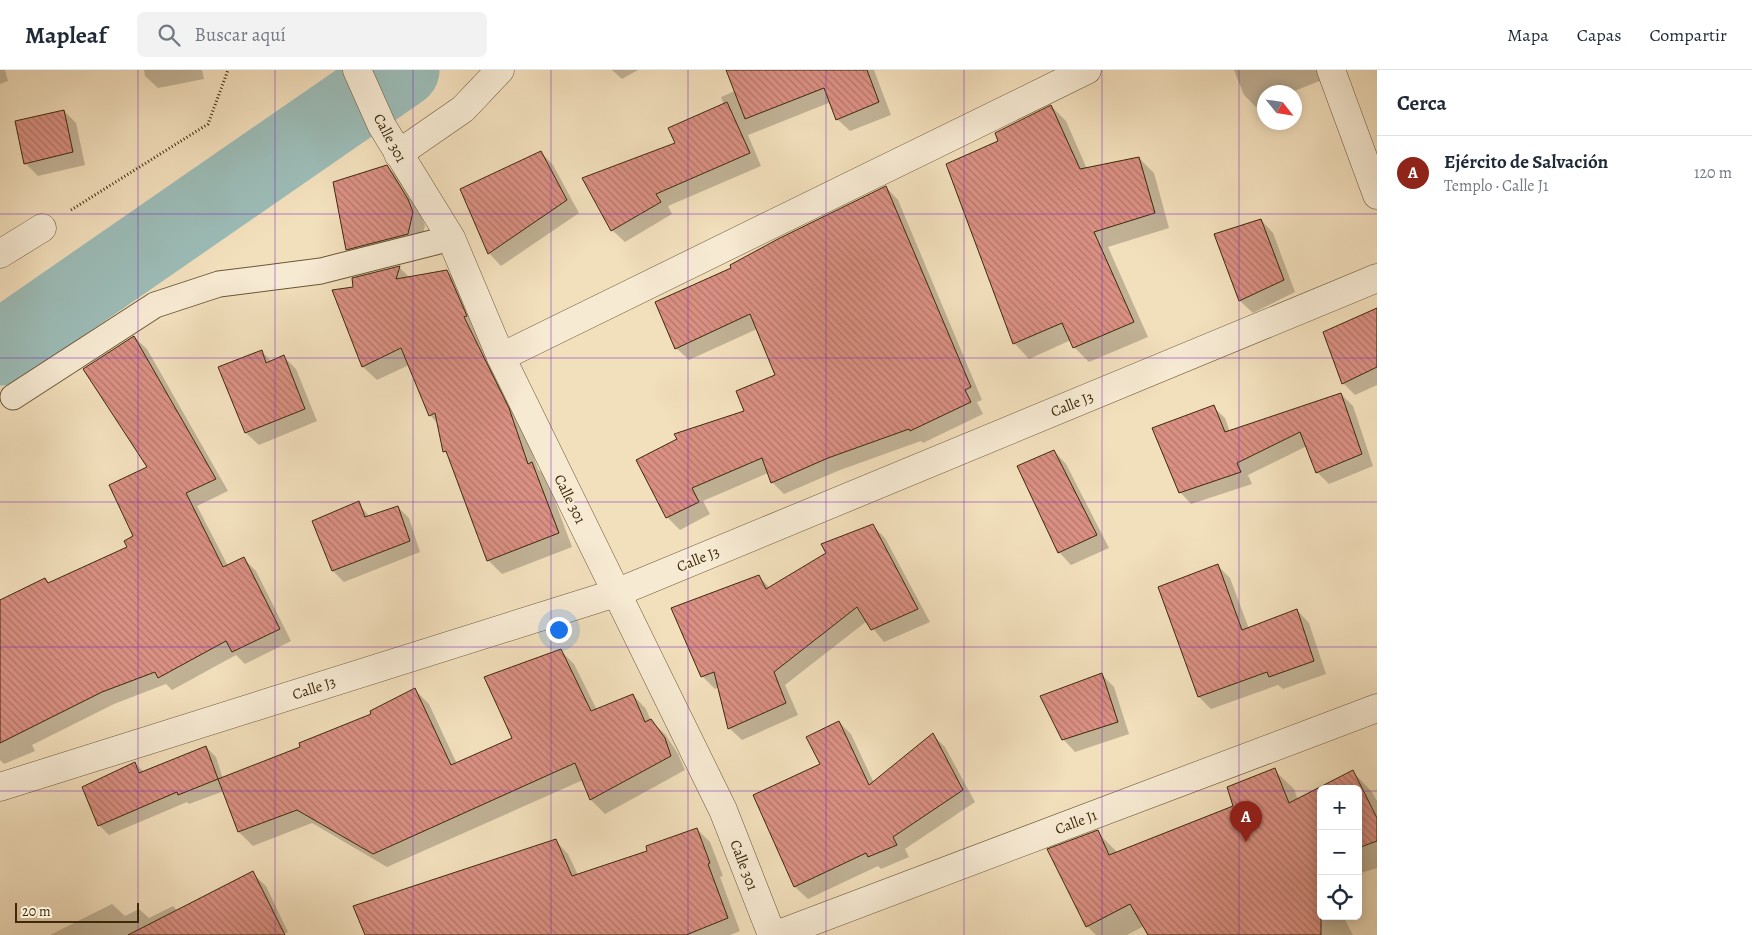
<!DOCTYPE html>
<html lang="es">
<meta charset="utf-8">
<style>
body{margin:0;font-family:Alegreya,serif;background:#f2f2f3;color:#1f2937}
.controls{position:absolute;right:15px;bottom:15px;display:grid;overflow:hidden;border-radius:8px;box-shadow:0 2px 12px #0003}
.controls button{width:45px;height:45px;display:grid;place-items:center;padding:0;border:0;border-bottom:1px solid #e0e1e3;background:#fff;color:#1f2937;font:25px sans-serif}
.compass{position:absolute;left:1257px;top:15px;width:45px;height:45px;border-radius:50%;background:#fff;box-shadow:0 2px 12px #0003;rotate:120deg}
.scale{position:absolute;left:15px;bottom:12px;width:124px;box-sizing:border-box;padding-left:5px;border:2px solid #3e2a0b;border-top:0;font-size:14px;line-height:18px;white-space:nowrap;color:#3e2a0b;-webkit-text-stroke:4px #f7ead3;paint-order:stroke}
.you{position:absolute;left:558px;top:559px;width:18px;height:18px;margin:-12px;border:4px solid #fff;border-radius:50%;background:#1a73e8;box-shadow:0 0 0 8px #1a73e833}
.badge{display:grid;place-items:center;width:32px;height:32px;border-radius:50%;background:#8f2418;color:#fff;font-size:16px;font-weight:700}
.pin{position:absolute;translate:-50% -41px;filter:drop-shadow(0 1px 2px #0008)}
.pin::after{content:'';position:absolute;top:26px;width:18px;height:15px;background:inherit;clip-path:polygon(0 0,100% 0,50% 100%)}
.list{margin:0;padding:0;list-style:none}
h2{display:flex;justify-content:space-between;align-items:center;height:65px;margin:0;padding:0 20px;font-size:21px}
h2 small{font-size:16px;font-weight:400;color:#747a83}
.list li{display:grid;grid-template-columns:32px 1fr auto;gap:15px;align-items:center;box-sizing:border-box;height:75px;padding:0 20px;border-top:1px solid #e0e1e3}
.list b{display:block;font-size:19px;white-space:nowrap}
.list p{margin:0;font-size:16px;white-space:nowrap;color:#747a83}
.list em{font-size:16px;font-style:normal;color:#747a83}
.icon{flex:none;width:28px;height:28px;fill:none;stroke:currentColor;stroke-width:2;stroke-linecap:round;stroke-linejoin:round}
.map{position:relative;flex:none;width:1377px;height:865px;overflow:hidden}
header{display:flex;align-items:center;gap:30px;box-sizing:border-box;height:70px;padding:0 25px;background:#fff;border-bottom:1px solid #e0e1e3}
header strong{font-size:24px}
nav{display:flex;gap:28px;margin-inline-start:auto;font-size:18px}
.search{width:350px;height:45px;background:#f2f2f3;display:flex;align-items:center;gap:12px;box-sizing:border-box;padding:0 18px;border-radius:8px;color:#747a83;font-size:19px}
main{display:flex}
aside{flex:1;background:#fff}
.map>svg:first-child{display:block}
</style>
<header>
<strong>Mapleaf</strong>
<div class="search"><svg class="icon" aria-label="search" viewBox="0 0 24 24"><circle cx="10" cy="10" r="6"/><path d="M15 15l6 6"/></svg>Buscar aquí</div>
<nav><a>Mapa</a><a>Capas</a><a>Compartir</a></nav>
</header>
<main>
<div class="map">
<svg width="1377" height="865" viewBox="0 0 1377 865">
<defs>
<pattern id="building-back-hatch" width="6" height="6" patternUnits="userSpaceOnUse" patternTransform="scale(1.25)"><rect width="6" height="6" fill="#da9083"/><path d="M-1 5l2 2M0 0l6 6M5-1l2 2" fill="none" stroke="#b27669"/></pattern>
</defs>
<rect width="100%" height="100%" fill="#f2dfbc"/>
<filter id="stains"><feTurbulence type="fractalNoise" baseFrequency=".004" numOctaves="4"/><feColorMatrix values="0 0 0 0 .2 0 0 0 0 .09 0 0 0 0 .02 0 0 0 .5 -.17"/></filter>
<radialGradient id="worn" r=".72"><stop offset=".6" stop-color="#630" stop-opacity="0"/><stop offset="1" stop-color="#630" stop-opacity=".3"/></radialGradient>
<!-- shadow -->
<g fill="#0003">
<polygon points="0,0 5,0 8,11 0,14"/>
<polygon points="144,0 202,0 204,9 158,18 145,6"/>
<polygon points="612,0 638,0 622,9"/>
<polygon points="727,0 874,0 891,45 850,61 837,49 831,32 748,65 761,96 668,136 672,144 625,172 612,160 676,73 724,35 721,27 735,21"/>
<polygon points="1234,0 1318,0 1322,10 1292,22 1264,22 1264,34 1256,37 1244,25"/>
<polygon points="1051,36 1066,51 1087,99 1139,88 1154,103 1169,158 1108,177 1148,267 1089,292 1074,277 1071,270 1029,289 1015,274 948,95 1000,72"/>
<polygon points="64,41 76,53 85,95 38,106 26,94"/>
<polygon points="541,82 553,95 579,143 501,196 489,183"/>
<polygon points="387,96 400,109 420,142 425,156 420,176 360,192 347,179"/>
<polygon points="886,117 898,130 982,330 977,332 983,344 923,373 921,371 840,400 784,424 772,412 768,403 703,431 710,444 680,460 667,447 746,342 777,306 757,259 689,290 676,278 732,198"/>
<polygon points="1261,150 1273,163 1295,222 1253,243 1240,231 1216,165"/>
<polygon points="399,197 410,208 447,201 461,215 522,354 538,399 546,407 572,477 502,504 488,490 450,387 444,381 438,354 430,345 409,295 377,310 363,297 333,221 355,218"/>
<polygon points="1377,239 1377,315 1355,325 1343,313"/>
<polygon points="134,267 147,279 228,421 197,436 228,496 244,489 256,501 291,571 245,594 236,585 172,620 166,614 114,634 32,675 35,681 4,694 0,690 0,537 45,509 50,514 128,477 134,466 149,398"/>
<polygon points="261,281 272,292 284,287 296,299 317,351 259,375 246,363 220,298"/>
<polygon points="1341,324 1353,336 1373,396 1329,414 1317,402 1307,376 1248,405 1252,414 1191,434 1180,422 1213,337 1225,348 1230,362"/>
<polygon points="1054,381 1066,394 1109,478 1071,495 1059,482"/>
<polygon points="358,433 370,447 398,437 409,448 420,482 344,512 333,501 314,451"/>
<polygon points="873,456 885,468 930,552 884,572 867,551 785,615 798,645 742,670 729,658 719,617 715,619 702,606 758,506 770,518"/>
<polygon points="1218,496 1230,508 1249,559 1297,540 1309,553 1326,604 1283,619 1278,615 1211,639 1199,627"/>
<polygon points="560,580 574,594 597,640 633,625 646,639 651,651 665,664 678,684 685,700 605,744 591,730 583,710 387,797 312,753 253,776 239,762 224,721 189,734 187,732 109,765 99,755 135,693 144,702 206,677 216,687 223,709 302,678 373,645 415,620 429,634 457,694 514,669"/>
<polygon points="1101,604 1114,617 1129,664 1075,682 1063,669"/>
<polygon points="839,652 851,664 874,713 933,665 945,677 975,732 905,779 909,787 881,799 878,796 808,829 795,817 755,726 822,695"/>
<polygon points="1274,700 1294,719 1298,730 1353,702 1372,722 1377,731 1377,798 1358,804 1358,719 1321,719 1321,846 1343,846 1353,865 1150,865 1144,856 1127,865 1096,865 1087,856 1097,762 1118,783 1235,736"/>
<polygon points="697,759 710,772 723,806 720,807 740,861 730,865 366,865 555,770 568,784 578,805 648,782"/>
<polygon points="252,803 266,816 288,862 282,865 50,865 112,834 125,846 139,839 149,848 173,836 178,841"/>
</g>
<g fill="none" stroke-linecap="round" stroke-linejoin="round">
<!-- river -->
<polyline stroke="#9cbcb7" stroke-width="75" points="0,278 402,0"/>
</g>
<!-- building -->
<g fill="url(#building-back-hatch)" stroke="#3e2a0b">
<polygon points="726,0 867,0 879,32 836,50 824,18 745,49"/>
<polygon points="727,32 750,83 656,124 661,132 611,161 582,108 675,73 668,58"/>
<polygon points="1051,35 1080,99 1139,87 1155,143 1094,162 1134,252 1073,278 1062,253 1013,274 946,94 998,71 995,63"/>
<polygon points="64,40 73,82 24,94 15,51"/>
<polygon points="541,81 567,130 488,184 460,119"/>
<polygon points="387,95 408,129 413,142 408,164 346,180 333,112"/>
<polygon points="886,116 971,317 965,320 971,332 910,361 909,359 828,388 771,413 762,388 692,418 699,432 666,448 636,390 677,369 674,364 744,341 736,321 775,305 750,244 675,279 655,232 731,198 730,195 778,169"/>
<polygon points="1261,149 1284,210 1239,231 1214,164"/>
<polygon points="400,196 396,209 447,200 467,246 464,247 509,338 528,394 532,392 559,463 487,491 446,381 443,382 435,343 429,346 401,278 362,297 332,220 353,217 352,208"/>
<polygon points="1377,238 1377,297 1342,314 1323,262"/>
<polygon points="134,266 216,409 186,423 223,497 244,487 280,559 232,582 226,571 158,608 155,602 102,622 0,673 0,530 45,508 48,513 127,477 124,471 133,466 109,415 147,397 83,299"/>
<polygon points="262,280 266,293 284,285 305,339 245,363 218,297"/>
<polygon points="1341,323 1362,384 1316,403 1300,362 1237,393 1241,402 1179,423 1152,358 1214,335 1225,362"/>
<polygon points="1054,380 1097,465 1058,483 1017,396"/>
<polygon points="359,431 365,447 398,436 410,471 332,501 312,451"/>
<polygon points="873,454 918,539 871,560 857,537 774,602 786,633 728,659 714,602 701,607 671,538 759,505 766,519 826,483 821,474"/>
<polygon points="1218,494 1242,560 1297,539 1314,591 1269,607 1267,602 1198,627 1158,517"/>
<polygon points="561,579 591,641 633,624 645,652 651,649 665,668 671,686 590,730 575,693 373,784 297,740 238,762 218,709 300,677 299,673 371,644 370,641 415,618 451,695 512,668 484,607"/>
<polygon points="1102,603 1118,652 1062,670 1040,626"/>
<polygon points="839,651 869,715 933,663 963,720 893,767 897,775 868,787 866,783 794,817 753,725 820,694 806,667"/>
<polygon points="206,676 218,709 178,725 177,722 98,756 82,717 135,692 139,703"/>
<polygon points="1275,698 1289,733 1353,700 1377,748 1377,771 1358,778 1358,719 1321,719 1321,865 1148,865 1130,834 1086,857 1047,779 1098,760 1109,785 1233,736 1227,717"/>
<polygon points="697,758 710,793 708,794 728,848 686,865 365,865 353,836 556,769 572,806 647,781 646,776"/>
<polygon points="253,801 285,865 128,865"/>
</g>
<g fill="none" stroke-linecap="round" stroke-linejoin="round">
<defs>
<polyline id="lane" points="13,327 155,235 219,214 321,201 451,168"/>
<g id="street">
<polyline points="357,0 382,56 451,168 501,287 723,740 772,865"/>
<polyline points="1331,0 1377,125"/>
<polyline points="398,84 463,39 500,0"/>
<polyline points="0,184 42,158"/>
<polyline points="501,287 1087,0"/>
<polyline points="0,717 616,523 1377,208"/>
<polyline points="776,865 1377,638"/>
</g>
</defs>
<!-- lane casing -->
<use href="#lane" stroke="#6b5737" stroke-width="27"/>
<!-- street casing -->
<use href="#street" stroke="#6b5737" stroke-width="29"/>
<!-- path -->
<polyline stroke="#3e2a0b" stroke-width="3" stroke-dasharray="1 2.5" stroke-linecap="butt" points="71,140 208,54 228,0"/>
<!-- lane -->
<use href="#lane" stroke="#f7ead3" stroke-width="25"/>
<!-- street -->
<use href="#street" stroke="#f7ead3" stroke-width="28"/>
</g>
<!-- grid -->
<path fill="none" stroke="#7b2cbf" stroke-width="1" stroke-opacity="0.55" d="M138 0V865M275 0V865M413 0V865M551 0V865M688 0V865M826 0V865M964 0V865M1102 0V865M1239 0V865M0 144H1377M0 288H1377M0 432H1377M0 577H1377M0 721H1321M1358 721H1377"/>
<g text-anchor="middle" stroke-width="4" stroke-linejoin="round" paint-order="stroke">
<!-- street labels -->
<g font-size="15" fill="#3e2a0b" stroke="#f7ead3">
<text transform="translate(390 68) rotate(62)" y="5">Calle 301</text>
<text transform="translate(1072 334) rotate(-22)" y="5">Calle J3</text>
<text transform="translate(570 429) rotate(64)" y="5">Calle 301</text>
<text transform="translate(698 489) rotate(-22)" y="5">Calle J3</text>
<text transform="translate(314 618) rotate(-18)" y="5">Calle J3</text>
<text transform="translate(1076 752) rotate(-21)" y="5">Calle J1</text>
<text transform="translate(744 795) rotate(69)" y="5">Calle 301</text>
</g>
</g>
<rect width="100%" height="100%" filter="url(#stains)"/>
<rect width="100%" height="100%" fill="url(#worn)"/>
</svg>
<div class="controls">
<button>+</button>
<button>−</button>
<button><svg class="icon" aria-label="locate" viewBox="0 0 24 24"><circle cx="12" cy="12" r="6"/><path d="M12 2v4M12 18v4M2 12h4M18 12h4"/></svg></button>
</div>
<svg class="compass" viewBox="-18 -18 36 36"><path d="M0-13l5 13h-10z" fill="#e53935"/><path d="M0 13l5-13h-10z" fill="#747a83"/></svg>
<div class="scale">20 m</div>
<div class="you"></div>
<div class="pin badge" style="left:1246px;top:772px">A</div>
</div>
<aside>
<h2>Cerca<small></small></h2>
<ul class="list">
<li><span class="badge">A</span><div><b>Ejército de Salvación</b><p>Templo · Calle J1</p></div><em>120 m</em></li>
</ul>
</aside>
</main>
